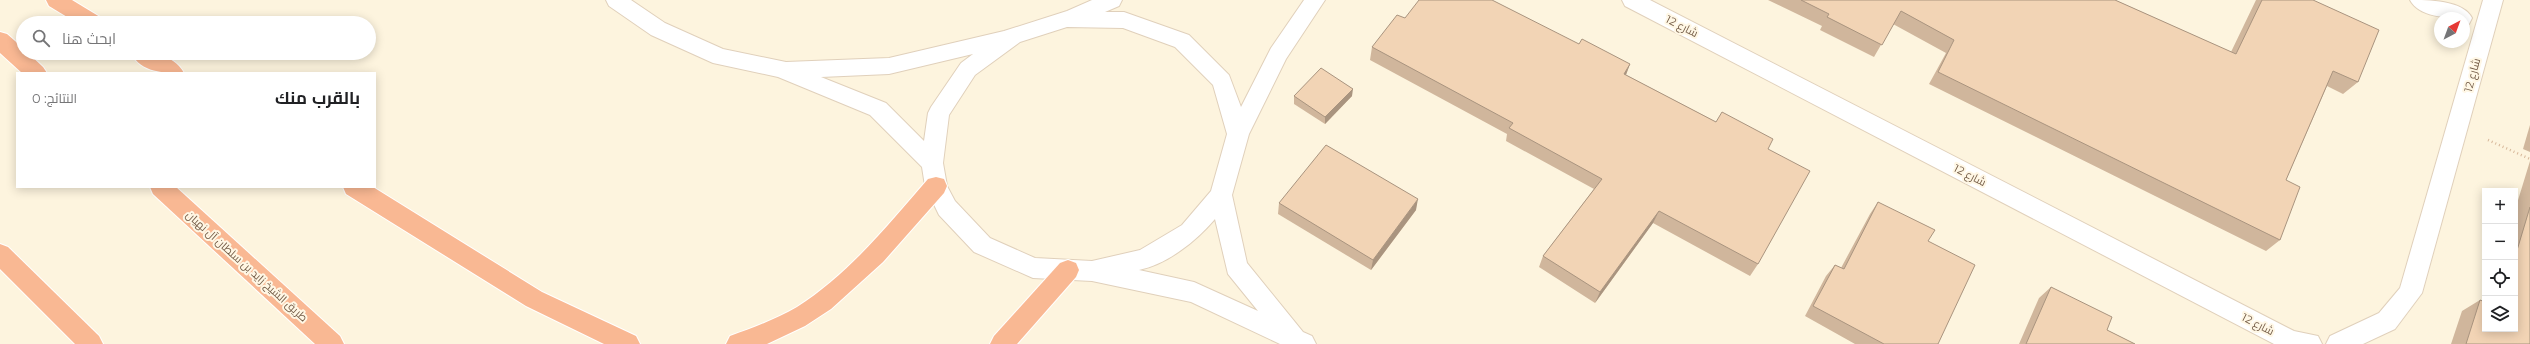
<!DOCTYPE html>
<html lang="ar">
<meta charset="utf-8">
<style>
body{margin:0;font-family:Montserrat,Cairo,sans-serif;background:#f2f2f2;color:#202124;direction:rtl}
.controls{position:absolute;right:12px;bottom:12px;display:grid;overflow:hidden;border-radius:0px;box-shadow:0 2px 10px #0003}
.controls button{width:36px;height:36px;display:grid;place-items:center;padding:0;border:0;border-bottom:1px solid #e0e0e0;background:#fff;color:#202124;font:20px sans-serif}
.compass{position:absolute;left:2434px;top:12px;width:36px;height:36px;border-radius:50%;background:#fff;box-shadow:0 2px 10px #0003;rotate:41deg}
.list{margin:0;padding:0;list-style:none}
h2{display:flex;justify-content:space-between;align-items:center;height:52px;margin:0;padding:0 16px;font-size:17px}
h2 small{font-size:13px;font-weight:400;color:#757577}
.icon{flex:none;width:22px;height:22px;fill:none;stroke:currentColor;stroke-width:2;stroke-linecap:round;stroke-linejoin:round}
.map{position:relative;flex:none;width:2530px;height:344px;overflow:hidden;direction:ltr}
.search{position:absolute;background:#fff;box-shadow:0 2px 10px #0003;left:16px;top:16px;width:360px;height:44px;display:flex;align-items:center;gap:10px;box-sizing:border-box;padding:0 14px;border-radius:22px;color:#757577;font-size:15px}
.panel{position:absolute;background:#fff;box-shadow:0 2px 10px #0003;left:16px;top:72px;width:360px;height:116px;border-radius:0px;direction:rtl}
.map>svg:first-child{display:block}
</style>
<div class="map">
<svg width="2530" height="344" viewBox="0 0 2530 344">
<rect width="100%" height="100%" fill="#fdf4de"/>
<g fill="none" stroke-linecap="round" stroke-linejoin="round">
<defs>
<g id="minor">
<path d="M606 0H631L665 23 723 49 786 62 889 58 1004 31 1067 11 1092 0H1122L1119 6 1105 12H1124L1189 35 1229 75 1241 107 1271 48 1304 0H1325L1286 59 1249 134 1232 195 1247 263 1303 332 1312 336 1316 344H1280L1191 302 1092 281 1033 278 974 252 939 215 925 186 922 167 870 115 778 77 713 63 651 35 609 6ZM1067 27 1123 28 1175 47 1213 85 1227 134 1211 191 1182 225 1140 250 1092 261 1035 258 990 238 955 201 947 186 943 163 949 115 975 75 1020 42ZM973 54 961 63 931 107 928 113 924 141 886 103 821 77 889 74ZM1215 219 1228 274 1258 311 1194 282 1139 270C1168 264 1196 241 1215 219Z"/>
<polygon points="1622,0 1650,0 2294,331 2318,336 2322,344 2274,344 1625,6"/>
<path d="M2410 0C2428 0 2463 0 2472 18L2469 24 2464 25V18C2447 18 2419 17 2410 0Z"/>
<polygon points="2483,0 2503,0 2422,293 2395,329 2363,344 2326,344 2330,336 2379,313 2400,288"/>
</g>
<g id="highway">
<polygon points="46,0 72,0 100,17 103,23 77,23 49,6"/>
<polygon points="0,32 7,34 23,48 23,53 28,53 43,67 47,73 22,73 0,53"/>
<path d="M131 53C150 53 173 53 184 73 164 73 141 73 131 53Z"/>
<path d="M936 177 944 179 947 186 944 193 883 262 831 309 805 326 767 344H726L730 336C753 328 776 319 797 307 849 274 888 225 928 179Z"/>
<polygon points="150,187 176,187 340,336 344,344 315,344 153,194"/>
<polygon points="343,187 373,187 542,292 636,336 640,344 604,344 526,306 346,194"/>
<polygon points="0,244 8,247 99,336 103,344 75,344 0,269"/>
<polygon points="1068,260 1076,263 1079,270 1076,277 1017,344 990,344 994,336 1060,263"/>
</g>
</defs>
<!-- minor casing -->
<use href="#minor" stroke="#e0d0bb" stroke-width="2"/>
<!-- highway casing -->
<use href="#highway" stroke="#fff" stroke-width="2"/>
<!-- path -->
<polyline stroke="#d7b799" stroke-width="2.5" stroke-dasharray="1 3" stroke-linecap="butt" points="2488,140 2530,159"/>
<!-- minor -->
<use href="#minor" fill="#fff" fill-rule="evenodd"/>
<!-- highway -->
<use href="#highway" fill="#f9b893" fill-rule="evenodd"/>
</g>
<!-- wall -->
<g fill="#d0b69c">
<polygon points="1768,0 2115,0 2231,52 2256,0 2313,0 2358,82 2343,94 2327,86 2286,180 2280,240 2266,251 1929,84 1946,53 1893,24 1874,57 1820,30 1822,26"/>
<polygon points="1405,18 1579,44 1630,64 1626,75 1768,149 1758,264 1750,276 1653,223 1595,303 1539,267 1543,256 1594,189 1506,141 1507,134 1370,60 1372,47"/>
<polygon points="1294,96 1352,96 1325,124 1294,104"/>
<polygon points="2530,125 2530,152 2523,149"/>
<polygon points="2530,161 2530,344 2451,344 2462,311 2480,300 2515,329 2515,210"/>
<polygon points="1878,202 1928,241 1938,344 1855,344 1805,316 1826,276 1835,265 1841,268 1870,214"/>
<polygon points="1279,203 1416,210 1371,270 1278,214"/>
<polygon points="2051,287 2107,330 2135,344 2019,344 2039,298"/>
</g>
<!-- shaded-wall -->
<g fill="#a9947f">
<polygon points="1630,64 1625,77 1624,74"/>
<polygon points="1353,89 1352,96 1325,124 1325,117"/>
<polygon points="1418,199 1416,210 1371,270 1373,260"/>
<polygon points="1659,211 1653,223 1595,303 1600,292"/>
</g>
<!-- building -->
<g fill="#f2d4b5" stroke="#a9947f">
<polygon points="1419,0 1492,0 1579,44 1582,39 1630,64 1624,74 1716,122 1722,112 1773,139 1768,149 1810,171 1758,264 1659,211 1600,292 1543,256 1602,179 1509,128 1513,123 1372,47 1397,15 1405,18"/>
<polygon points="1801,0 2115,0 2236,54 2262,0 2313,0 2379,30 2358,82 2333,71 2286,180 2300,187 2280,240 1938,72 1954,40 1901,11 1882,45 1827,17 1829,14"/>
<polygon points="1321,68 1353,89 1325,117 1294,96"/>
<polygon points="1326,145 1418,199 1373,260 1279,203"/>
<polygon points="1878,202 1935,230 1928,241 1975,265 1938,344 1884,344 1813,306 1835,265 1844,269"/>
<polygon points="2530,207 2530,344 2466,344 2480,300 2485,302 2485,329 2515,329 2515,257"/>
<polygon points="2051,287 2112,317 2107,330 2135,344 2026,344"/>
</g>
<g text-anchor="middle" stroke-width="4" stroke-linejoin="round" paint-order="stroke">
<!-- street labels -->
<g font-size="11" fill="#735b46" stroke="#fff7e5">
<text transform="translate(1682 26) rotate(27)" y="4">شارع 12</text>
<text transform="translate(2472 75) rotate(-75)" y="4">شارع 12</text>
<text transform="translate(1970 175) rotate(27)" y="4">شارع 12</text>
<text transform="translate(247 266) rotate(42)" y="4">طريق الشيخ زايد بن سلطان آل نهيان</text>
<text transform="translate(2258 324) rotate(27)" y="4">شارع 12</text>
</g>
</g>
</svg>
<div class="controls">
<button>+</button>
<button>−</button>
<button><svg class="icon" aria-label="locate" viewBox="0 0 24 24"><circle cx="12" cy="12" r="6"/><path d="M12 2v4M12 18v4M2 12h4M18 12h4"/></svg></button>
<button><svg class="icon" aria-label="layers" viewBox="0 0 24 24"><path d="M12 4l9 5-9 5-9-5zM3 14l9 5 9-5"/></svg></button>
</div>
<svg class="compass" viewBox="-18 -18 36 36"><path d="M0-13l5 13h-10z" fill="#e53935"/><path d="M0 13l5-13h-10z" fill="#757577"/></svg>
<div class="search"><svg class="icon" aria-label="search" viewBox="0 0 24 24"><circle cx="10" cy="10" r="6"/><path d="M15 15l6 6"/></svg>ابحث هنا</div>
<section class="panel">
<h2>بالقرب منك<small>النتائج: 0</small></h2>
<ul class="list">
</ul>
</section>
</div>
